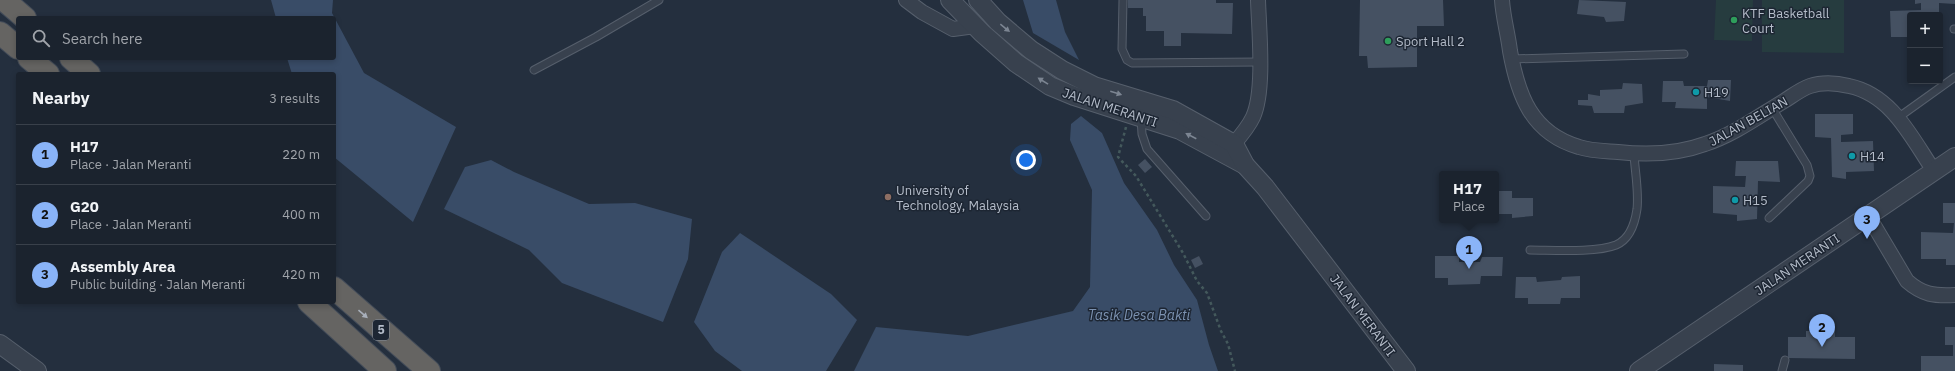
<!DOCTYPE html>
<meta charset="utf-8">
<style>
body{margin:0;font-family:"IBM Plex Sans",sans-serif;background:#282f3a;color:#f1f3f6}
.controls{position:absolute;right:12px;top:12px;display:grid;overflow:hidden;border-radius:4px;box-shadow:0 2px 6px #0003}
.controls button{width:36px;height:36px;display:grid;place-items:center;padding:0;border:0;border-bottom:1px solid #39404a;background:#1b232e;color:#f1f3f6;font:20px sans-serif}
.you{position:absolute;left:1026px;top:160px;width:14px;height:14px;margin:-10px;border:3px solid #fff;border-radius:50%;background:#1a73e8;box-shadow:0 0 0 6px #1a73e833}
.badge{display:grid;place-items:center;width:26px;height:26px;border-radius:50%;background:#8ab4f8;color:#111;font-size:13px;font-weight:700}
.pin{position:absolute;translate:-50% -33px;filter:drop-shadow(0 1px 2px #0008)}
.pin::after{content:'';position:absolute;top:21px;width:14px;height:12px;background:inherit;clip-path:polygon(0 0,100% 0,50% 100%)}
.popup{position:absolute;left:1439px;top:171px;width:60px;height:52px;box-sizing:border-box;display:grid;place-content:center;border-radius:4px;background:#1b232e;filter:drop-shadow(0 1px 3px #0005);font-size:13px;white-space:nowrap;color:#a0a4aa}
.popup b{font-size:15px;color:#f1f3f6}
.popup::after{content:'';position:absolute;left:50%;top:100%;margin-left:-8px;border:8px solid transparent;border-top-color:#1b232e}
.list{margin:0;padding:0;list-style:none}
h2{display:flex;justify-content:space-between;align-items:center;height:52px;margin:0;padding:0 16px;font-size:17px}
h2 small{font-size:13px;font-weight:400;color:#a0a4aa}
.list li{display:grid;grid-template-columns:26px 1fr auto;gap:12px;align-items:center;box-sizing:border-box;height:60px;padding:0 16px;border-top:1px solid #39404a}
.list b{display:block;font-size:15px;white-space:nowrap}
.list p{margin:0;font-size:13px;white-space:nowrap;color:#a0a4aa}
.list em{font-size:13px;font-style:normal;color:#a0a4aa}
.icon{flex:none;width:22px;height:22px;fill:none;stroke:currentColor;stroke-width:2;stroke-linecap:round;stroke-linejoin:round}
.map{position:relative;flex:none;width:1955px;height:371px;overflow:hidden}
.search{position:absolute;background:#1b232e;box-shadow:0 2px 6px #0003;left:16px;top:16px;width:320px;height:44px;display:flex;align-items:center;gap:10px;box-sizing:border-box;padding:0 14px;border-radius:4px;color:#a0a4aa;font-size:15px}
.panel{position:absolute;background:#1b232e;box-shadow:0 2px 6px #0003;left:16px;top:72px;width:320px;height:232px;border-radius:4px}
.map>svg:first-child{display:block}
</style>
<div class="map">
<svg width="1955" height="371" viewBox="0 0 1955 371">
<rect width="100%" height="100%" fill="#242f3e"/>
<!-- green -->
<g fill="#263c3f">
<polygon points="1716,0 1753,0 1752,41 1714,40"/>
<polygon points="1762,0 1844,0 1844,53 1762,52"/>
</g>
<!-- water -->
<g fill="#394c67">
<polygon points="271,0 333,0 332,13 364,73 456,127 413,222 334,157 334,74 292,74 287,58 334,58 334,18 276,18"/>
<polygon points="1023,0 1056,0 1065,32 1079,60 1033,33"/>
<polygon points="1081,116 1102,133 1124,183 1157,230 1174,265 1197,300 1209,345 1218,371 854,371 876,327 968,336 1073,311 1090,287 1092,190 1070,140 1071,124"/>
<polygon points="491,160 514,172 589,204 635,203 692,219 688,259 663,322 562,283 529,250 444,209 465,167"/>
<polygon points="740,233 831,294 857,320 826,371 742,371 715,351 694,322 722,252"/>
</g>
<!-- building -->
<g fill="#455162">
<polygon points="1128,0 1216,0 1216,3 1233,3 1232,34 1181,33 1181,46 1164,46 1164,31 1146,31 1146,16 1143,16 1143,8 1128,8"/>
<polygon points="1360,0 1443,0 1444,26 1417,26 1417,67 1368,68 1367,56 1359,56"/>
<polygon points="1579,0 1626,2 1624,21 1606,22 1604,17 1577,14"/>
<polygon points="1915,0 1955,0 1955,4 1939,3 1939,15 1910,15 1910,37 1891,37 1890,11 1921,10 1921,3 1915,4"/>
<polygon points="1708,80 1731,80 1730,101 1707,97 1707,109 1675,108 1676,102 1662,102 1663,81 1683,81 1684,86 1707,86"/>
<polygon points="1623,83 1642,84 1643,103 1625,106 1624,113 1594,113 1592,106 1578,105 1578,100 1588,100 1588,94 1600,96 1600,90 1622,89"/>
<polygon points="1815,114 1853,114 1853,134 1841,135 1841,142 1873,141 1874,171 1846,172 1846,179 1832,177 1831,138 1815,137"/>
<polygon points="1145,159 1152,167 1145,173 1138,165"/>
<polygon points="1736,161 1778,161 1780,182 1758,181 1757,219 1737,221 1737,215 1713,213 1713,186 1745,187 1746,176 1735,176"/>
<polygon points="1496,191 1512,191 1512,198 1533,198 1533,216 1512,218 1512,214 1496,214"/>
<polygon points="1943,203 1955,203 1955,265 1946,265 1946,259 1921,259 1921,232 1953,233 1954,223 1943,223"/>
<polygon points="1199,256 1203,264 1195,268 1191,260"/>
<polygon points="1435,256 1459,256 1459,262 1480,262 1482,257 1503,257 1502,276 1481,276 1480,284 1448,285 1448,278 1435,278"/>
<polygon points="1580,276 1580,298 1561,298 1560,304 1528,304 1528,298 1515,298 1516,277 1536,277 1537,282 1561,280 1562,277"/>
<polygon points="1945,327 1955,327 1955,371 1921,371 1921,356 1953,356 1953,345 1945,345"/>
<polygon points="1806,331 1835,331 1835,337 1855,337 1855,359 1788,358 1788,337 1806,337"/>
<polygon points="1714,364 1743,365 1743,371 1714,371"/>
</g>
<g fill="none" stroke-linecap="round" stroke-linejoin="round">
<defs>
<g id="service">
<polyline points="1123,0 1122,49 1127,60 1132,63 1259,62"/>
<polyline points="1954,29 1955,29"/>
<polyline points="1512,59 1684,54"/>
<polyline points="534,70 596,37 659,0"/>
<polyline points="1899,117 1955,77"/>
<polyline points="1141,118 1142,134 1147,149 1206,216"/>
<polyline points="1769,218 1808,181 1810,176 1807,165 1772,108"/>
<path d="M1530 250C1552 250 1596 253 1616 245 1630 239 1635 223 1637 209 1639 192 1635 172 1634 154"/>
<polyline points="1782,371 1785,360"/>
</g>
<g id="minor">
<polyline points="906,0 922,12 953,29 975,26"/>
<path d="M1502 0C1503 17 1508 34 1510 51 1518 95 1531 133 1579 147 1591 151 1606 151 1618 152 1646 155 1678 154 1705 144 1733 135 1759 116 1784 101 1792 96 1801 89 1810 86 1822 82 1837 83 1849 86 1892 95 1911 137 1934 171"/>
<path d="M1227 152C1236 141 1247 130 1253 117 1265 91 1259 30 1258 0"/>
<path d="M1869 217 1907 281C1923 295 1934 296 1955 295"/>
</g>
<g id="tertiary">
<polyline points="950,0 982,33 1016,63 1050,86 1074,96 1180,130 1245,165"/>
<polyline points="978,0 998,22 1031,50 1062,70 1094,86 1173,110 1234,144 1245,165 1265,187 1406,371"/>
<polyline points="0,344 37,371"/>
<polyline points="1639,371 1955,157"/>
</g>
<g id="trunk">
<polyline points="4,0 25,18"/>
<polyline points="0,33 18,48"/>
<polyline points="29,58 48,74"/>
<polyline points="71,58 89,74"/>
<polyline points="334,288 429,371"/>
<polyline points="309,302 385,371"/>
</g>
</defs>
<!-- service casing -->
<use href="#service" stroke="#565f6c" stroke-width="9"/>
<!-- minor casing -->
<use href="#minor" stroke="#565f6c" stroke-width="16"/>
<!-- tertiary casing -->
<use href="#tertiary" stroke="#565f6c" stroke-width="20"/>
<!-- trunk casing -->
<use href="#trunk" stroke="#434c59" stroke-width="24"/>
<!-- path -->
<polyline stroke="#44595c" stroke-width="2.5" stroke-dasharray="3 3" stroke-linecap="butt" points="1126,127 1118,157 1136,176 1183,253 1197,281 1207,293 1221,331 1228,344 1235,371"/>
<!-- service -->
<use href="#service" stroke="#38414e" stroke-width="7"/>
<!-- minor -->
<use href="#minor" stroke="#38414e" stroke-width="14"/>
<!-- tertiary -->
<use href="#tertiary" stroke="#38414e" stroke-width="18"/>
<!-- trunk -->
<use href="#trunk" stroke="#656462" stroke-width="22"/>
</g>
<!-- one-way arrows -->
<defs><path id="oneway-solid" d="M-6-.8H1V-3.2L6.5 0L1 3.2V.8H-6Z"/></defs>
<g fill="#7c8592">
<use href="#oneway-solid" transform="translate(1005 28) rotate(39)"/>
<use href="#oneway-solid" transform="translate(1043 81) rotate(-148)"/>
<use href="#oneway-solid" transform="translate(1116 93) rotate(17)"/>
<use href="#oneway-solid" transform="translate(1191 136) rotate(-153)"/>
</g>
<use fill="#a8afba" href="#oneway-solid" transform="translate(363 314) rotate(41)"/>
<!-- markers -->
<g fill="#2e9e5b" stroke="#1d2633" stroke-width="1.5">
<circle cx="1734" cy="20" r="4"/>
<circle cx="1388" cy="41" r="4"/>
</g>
<g fill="#0f9aa8" stroke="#1d2633" stroke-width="1.5">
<circle cx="1696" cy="92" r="4"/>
<circle cx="1852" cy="156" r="4"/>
<circle cx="1735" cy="200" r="4"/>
</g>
<circle fill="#8d6e63" stroke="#1d2633" stroke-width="1.5" cx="888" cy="197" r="4"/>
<g text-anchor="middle" stroke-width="3" stroke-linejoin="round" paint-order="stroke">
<!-- shield labels -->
<rect fill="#1d2633" stroke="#878f9c" stroke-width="1" x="373" y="320" width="16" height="20" rx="3"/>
<g font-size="12" font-weight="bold" fill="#b4bcc9">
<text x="381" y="334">5</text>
</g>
<!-- poi labels -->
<g font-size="13" fill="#b4bcc9" stroke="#1d2633" text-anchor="start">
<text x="1742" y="18">KTF Basketball<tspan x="1742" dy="15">Court</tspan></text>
<text x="1396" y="46">Sport Hall 2</text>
<text x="1704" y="97">H19</text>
<text x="1860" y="161">H14</text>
<text x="896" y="195">University of<tspan x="896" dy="15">Technology, Malaysia</tspan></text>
<text x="1743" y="205">H15</text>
</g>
<!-- street labels -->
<g font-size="13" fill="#b4bcc9" stroke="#1d2633">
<text transform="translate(1110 107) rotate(18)" y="5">JALAN MERANTI</text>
<text transform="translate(1748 121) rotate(-29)" y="5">JALAN BELIAN</text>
<text transform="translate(1797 264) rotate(-34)" y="5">JALAN MERANTI</text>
<text transform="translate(1363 315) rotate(53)" y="5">JALAN MERANTI</text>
</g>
<!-- water labels -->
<g font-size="14" font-style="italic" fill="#7c92b1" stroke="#1d2633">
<text x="1139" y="320">Tasik Desa Bakti</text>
</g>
</g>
</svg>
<div class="controls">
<button>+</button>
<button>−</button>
</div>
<div class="you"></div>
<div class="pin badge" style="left:1469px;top:269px">1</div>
<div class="popup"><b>H17</b>Place</div>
<div class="pin badge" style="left:1822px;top:347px">2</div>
<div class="pin badge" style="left:1867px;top:239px">3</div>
<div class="search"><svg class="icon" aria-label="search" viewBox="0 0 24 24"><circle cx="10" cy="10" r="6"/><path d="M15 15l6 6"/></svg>Search here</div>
<section class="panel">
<h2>Nearby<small>3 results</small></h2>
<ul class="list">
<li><span class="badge">1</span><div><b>H17</b><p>Place · Jalan Meranti</p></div><em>220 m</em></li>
<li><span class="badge">2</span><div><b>G20</b><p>Place · Jalan Meranti</p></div><em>400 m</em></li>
<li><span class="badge">3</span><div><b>Assembly Area</b><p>Public building · Jalan Meranti</p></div><em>420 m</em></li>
</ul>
</section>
</div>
